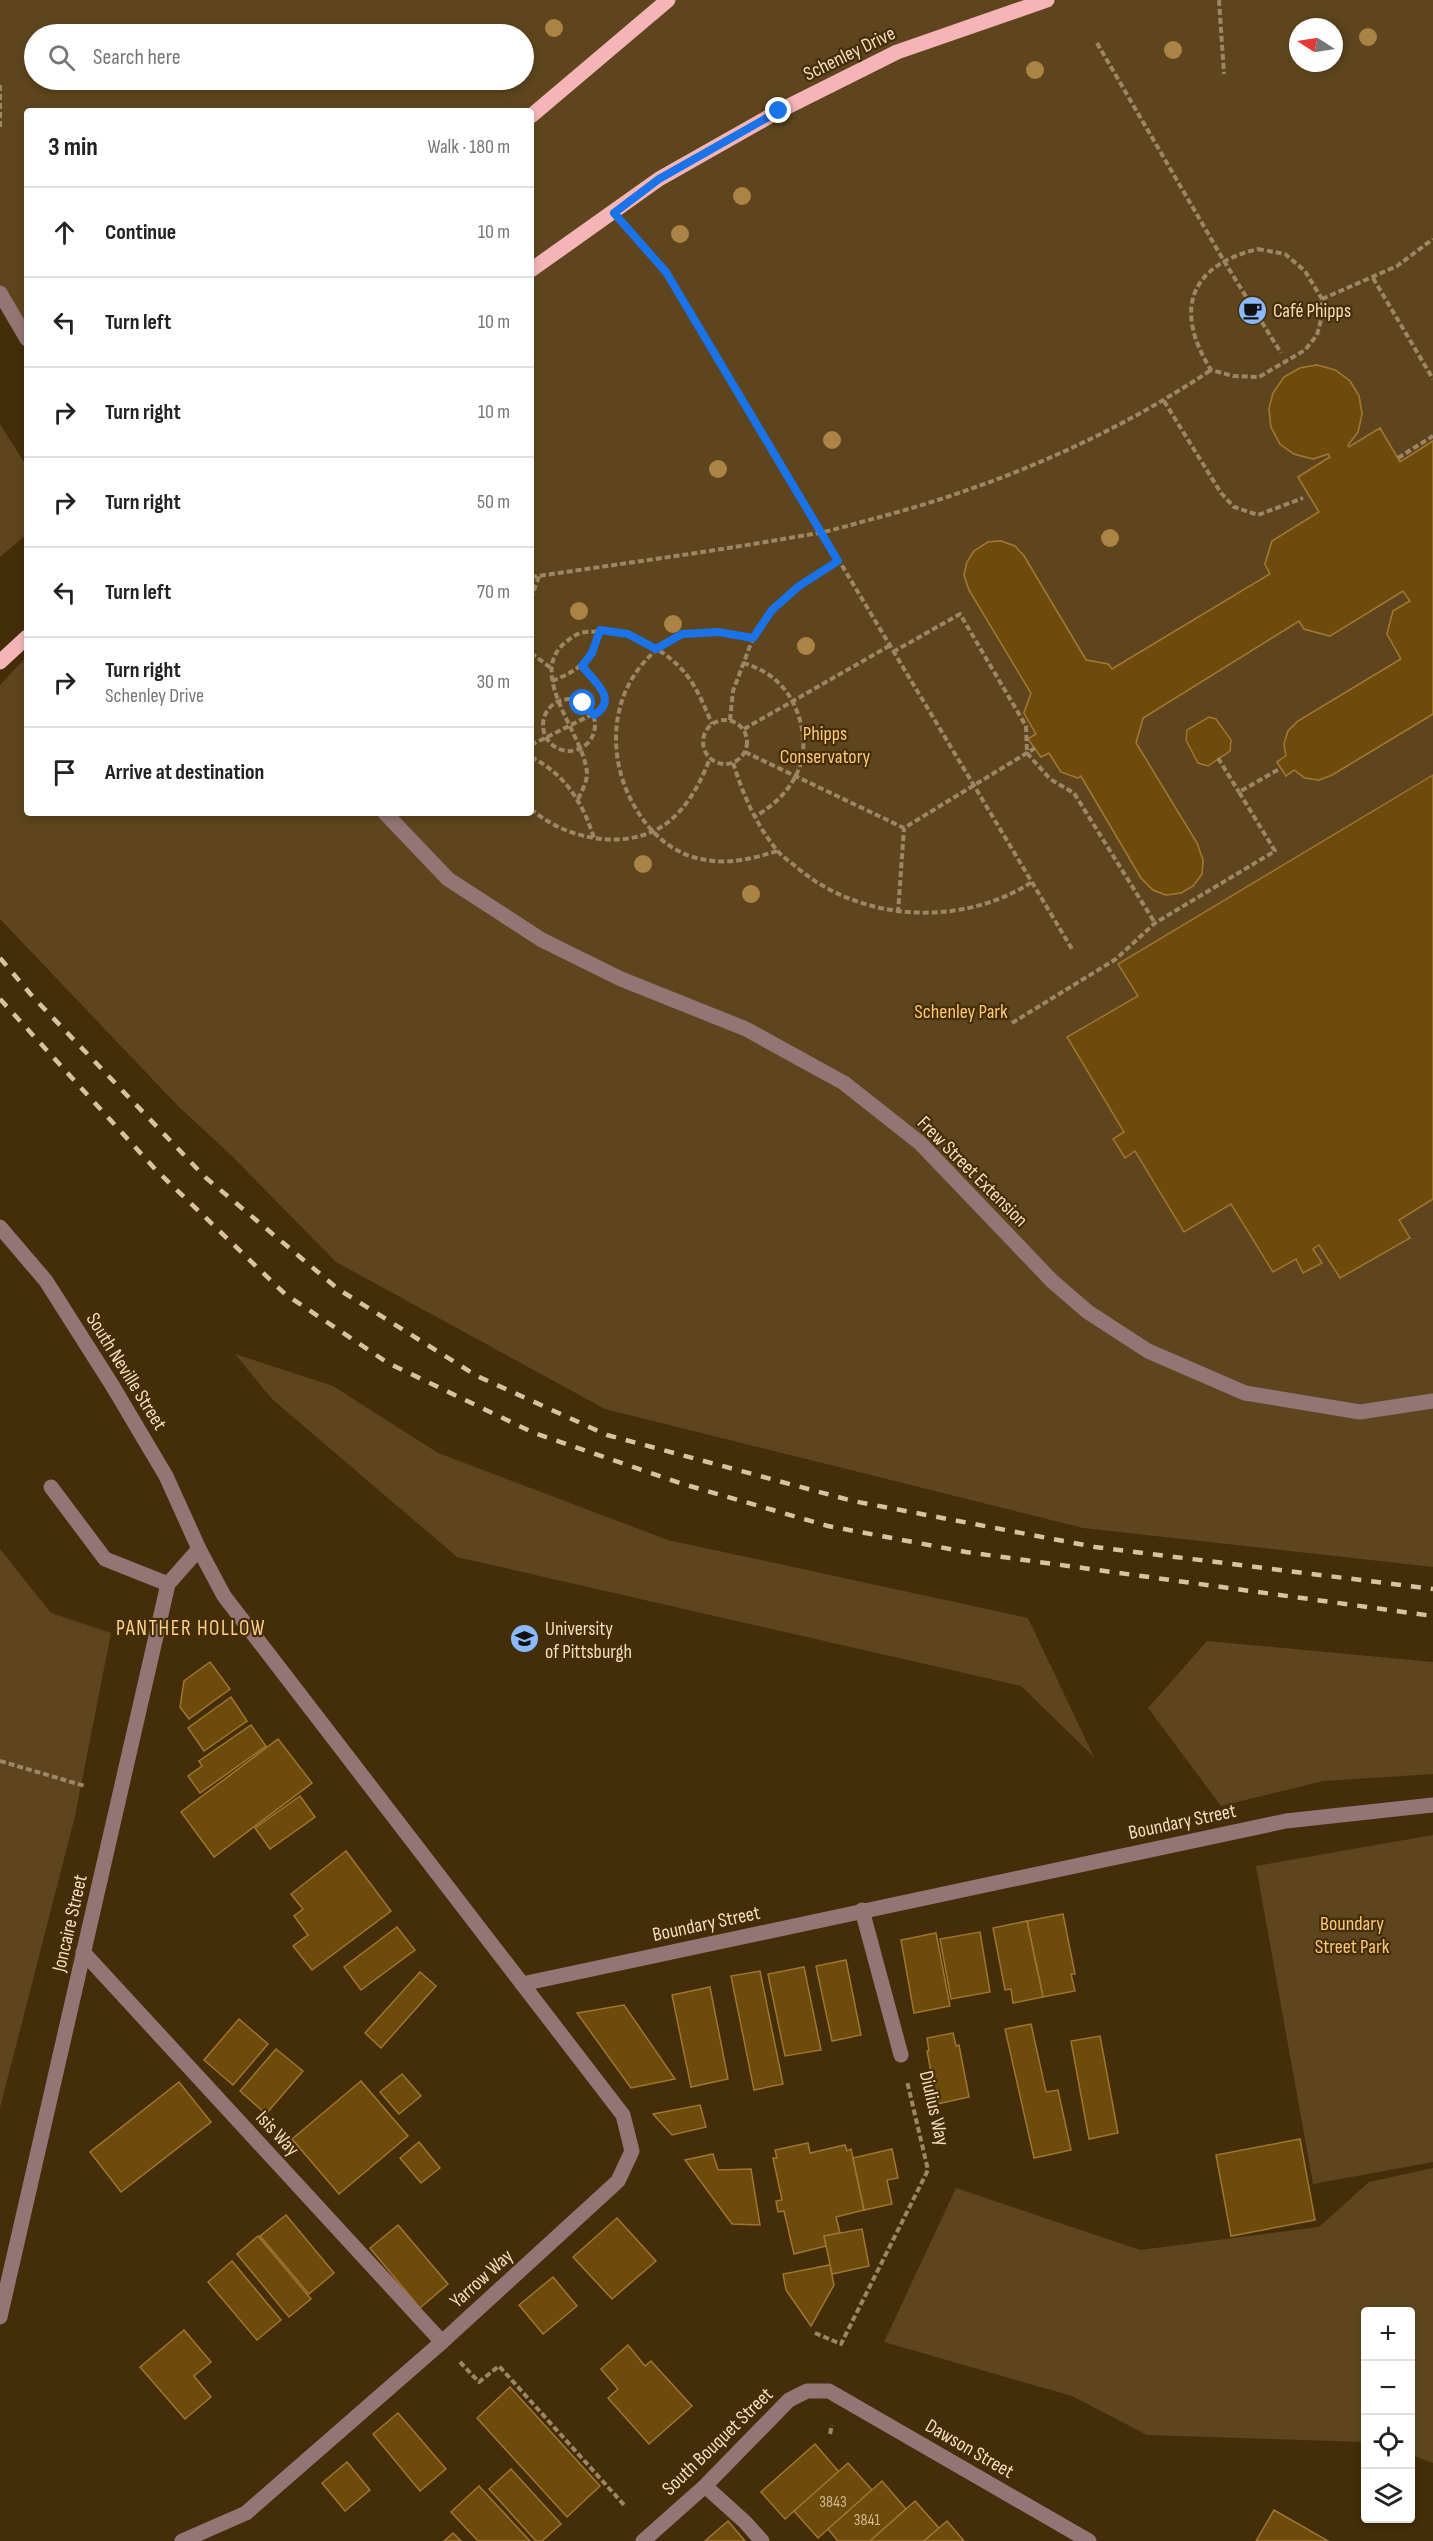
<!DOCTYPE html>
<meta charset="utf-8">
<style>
body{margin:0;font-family:"Sofia Sans Condensed",sans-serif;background:#f2f2f2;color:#222}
.controls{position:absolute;right:18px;bottom:18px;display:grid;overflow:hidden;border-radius:6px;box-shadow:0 3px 9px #0003}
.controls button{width:54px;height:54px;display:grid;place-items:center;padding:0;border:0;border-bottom:2px solid #e0e0e0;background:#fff;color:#222;font:30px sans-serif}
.compass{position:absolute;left:1289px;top:18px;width:54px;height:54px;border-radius:50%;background:#fff;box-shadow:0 3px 9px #0003;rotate:282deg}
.stop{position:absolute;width:18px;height:18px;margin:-14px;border:4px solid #1a73e8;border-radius:50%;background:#fff}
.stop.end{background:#1a73e8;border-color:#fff;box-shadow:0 2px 6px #0008}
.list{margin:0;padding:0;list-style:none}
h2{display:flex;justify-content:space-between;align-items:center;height:78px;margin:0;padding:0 24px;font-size:26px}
h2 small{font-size:20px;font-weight:400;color:#767676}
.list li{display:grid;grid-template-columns:39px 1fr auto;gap:18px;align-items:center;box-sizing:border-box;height:90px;padding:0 24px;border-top:2px solid #e0e0e0}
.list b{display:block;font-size:22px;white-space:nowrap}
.list p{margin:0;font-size:20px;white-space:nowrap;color:#767676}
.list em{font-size:20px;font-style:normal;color:#767676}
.icon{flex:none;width:33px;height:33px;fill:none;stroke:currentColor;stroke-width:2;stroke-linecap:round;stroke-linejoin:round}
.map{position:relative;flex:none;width:1433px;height:2541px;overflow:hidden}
.search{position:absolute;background:#fff;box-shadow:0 3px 9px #0003;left:24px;top:24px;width:510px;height:66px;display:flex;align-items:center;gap:15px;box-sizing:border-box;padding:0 21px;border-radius:33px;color:#767676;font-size:22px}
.panel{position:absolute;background:#fff;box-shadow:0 3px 9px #0003;left:24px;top:108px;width:510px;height:708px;border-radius:6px}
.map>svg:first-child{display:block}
</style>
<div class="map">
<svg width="1433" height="2541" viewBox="0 0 1433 2541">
<rect width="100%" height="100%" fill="#442e09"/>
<!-- green -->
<g fill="#5e451d" fill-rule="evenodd">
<path d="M0 0H1433V1567L1083 1528 605 1409 336 1262 231 1155 178 1106 0 919V685L27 656V813H531V111H27V339L0 293ZM1298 27H1334V63H1298ZM34 34H524V80H34Z"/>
<polygon points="0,424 27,467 27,534 0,557"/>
<polygon points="235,1354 333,1386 438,1453 668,1540 1028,1618 1094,1757 1021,1686 457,1557 272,1399"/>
<polygon points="0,1549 51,1613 111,1633 75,1816 0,2108"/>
<polygon points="1207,1641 1433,1662 1433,1774 1323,1781 1221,1806 1148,1708"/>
<polygon points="1433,1835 1433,2162 1313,2184 1256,1866"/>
<polygon points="1433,2168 1433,2463 1411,2455 1410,2312 1366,2312 1365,2442 1147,2435 1072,2396 884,2342 956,2188 1140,2250 1319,2227 1369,2182"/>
</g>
<!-- building -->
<g fill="#6d4b0a" stroke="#9f7531" stroke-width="1.5">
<polygon points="1317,365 1335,370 1350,381 1359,396 1362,414 1358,432 1348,445 1349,447 1380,428 1400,462 1433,441 1433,714 1332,775 1319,780 1305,778 1294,770 1286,776 1277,762 1286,756 1284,744 1288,731 1298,721 1401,659 1387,634 1393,611 1410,601 1403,591 1330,636 1304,629 1299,621 1143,718 1136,743 1197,843 1203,860 1202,874 1193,886 1181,893 1166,895 1153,890 1141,878 1081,776 1078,778 1061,772 1049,753 1041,757 1028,739 1036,734 1024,713 1031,693 969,590 964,575 967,562 974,551 988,542 1001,541 1015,546 1024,556 1086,660 1108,664 1112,669 1270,574 1265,564 1272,541 1319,512 1298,477 1330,457 1328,454 1313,459 1294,454 1280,444 1271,427 1269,409 1273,393 1284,377 1300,368"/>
<polygon points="1317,365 1335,370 1350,381 1359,396 1362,414 1358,432 1348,445 1349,447 1380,428 1400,462 1433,441 1433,714 1332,775 1319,780 1305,778 1294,770 1286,776 1277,762 1286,756 1284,744 1288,731 1298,721 1401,659 1387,634 1393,611 1410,601 1403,591 1330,636 1304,629 1299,621 1143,718 1136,743 1197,843 1203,860 1202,874 1193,886 1181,893 1166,895 1153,890 1141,878 1081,776 1078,778 1061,772 1049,753 1041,757 1028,739 1036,734 1024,713 1031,693 969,590 964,575 967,562 974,551 988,542 1001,541 1015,546 1024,556 1086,660 1108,664 1112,669 1270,574 1265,564 1272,541 1319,512 1298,477 1330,457 1328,454 1313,459 1294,454 1280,444 1271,427 1269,409 1273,393 1284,377 1300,368"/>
<polygon points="1209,717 1216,719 1231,740 1230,751 1208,766 1198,763 1186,740 1187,730"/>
<polygon points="1433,775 1433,1199 1399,1220 1410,1238 1340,1278 1319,1245 1313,1249 1322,1263 1303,1273 1296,1259 1273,1272 1231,1204 1184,1232 1135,1151 1125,1158 1113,1139 1124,1132 1067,1037 1138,996 1118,964"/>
<polygon points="210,1662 230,1689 189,1719 180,1707 184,1681"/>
<polygon points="231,1697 247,1721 204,1751 188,1728"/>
<polygon points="251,1725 266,1746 200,1793 188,1776 202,1766 199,1761"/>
<polygon points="278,1739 312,1783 214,1857 181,1812"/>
<polygon points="300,1796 315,1817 270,1849 255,1828"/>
<polygon points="346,1851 391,1911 312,1970 293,1946 308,1935 294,1916 303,1909 291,1894"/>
<polygon points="1063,1914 1075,1974 1071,1974 1075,1991 1043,1997 1027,1921"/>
<polygon points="1027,1921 1043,1997 1013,2003 1011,1989 1005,1990 993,1928"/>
<polygon points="397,1927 415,1950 361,1990 344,1967"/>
<polygon points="980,1932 990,1992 951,1999 940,1939"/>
<polygon points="936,1933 950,2006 914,2013 901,1940"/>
<polygon points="846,1960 861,2035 832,2041 816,1966"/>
<polygon points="804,1967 821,2050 785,2056 768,1974"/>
<polygon points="760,1971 783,2084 754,2090 731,1976"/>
<polygon points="420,1972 436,1986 381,2048 365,2033"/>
<polygon points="710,1987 728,2079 691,2087 672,1995"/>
<polygon points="624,2005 675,2079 631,2088 577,2013"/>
<polygon points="239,2019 268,2044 233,2085 204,2060"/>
<polygon points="1031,2024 1046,2092 1058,2090 1071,2150 1034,2158 1005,2029"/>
<polygon points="953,2033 956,2046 959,2045 969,2097 937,2104 927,2051 929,2051 927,2038"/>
<polygon points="1100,2036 1118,2133 1089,2139 1071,2041"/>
<polygon points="276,2049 303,2071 266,2114 240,2091"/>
<polygon points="402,2074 421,2096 399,2114 380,2092"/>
<polygon points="361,2081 408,2136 339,2194 292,2139"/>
<polygon points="179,2082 211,2122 121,2192 90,2152"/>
<polygon points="700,2105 706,2127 672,2135 653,2114"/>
<polygon points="1300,2139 1315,2220 1231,2236 1216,2155"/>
<polygon points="419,2142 440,2168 421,2183 400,2158"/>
<polygon points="808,2143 810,2153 845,2145 847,2151 851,2149 864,2210 836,2217 840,2233 824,2236 826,2246 794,2254 784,2211 778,2212 776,2201 782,2200 773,2158 777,2158 775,2150"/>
<polygon points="892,2149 898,2178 887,2180 892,2204 864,2210 853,2158"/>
<polygon points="713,2154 718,2170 751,2169 760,2225 732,2224 685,2160"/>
<polygon points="286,2215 334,2273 309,2294 260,2236"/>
<polygon points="617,2218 656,2261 612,2299 573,2257"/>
<polygon points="398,2225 448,2284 420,2308 370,2248"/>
<polygon points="862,2229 869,2266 832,2274 824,2236"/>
<polygon points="258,2236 311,2299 289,2317 237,2254"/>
<polygon points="232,2261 281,2320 257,2340 208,2282"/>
<polygon points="830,2265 834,2285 811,2326 786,2290 783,2274"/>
<polygon points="553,2277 577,2306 543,2334 519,2305"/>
<polygon points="184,2330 211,2362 194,2376 211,2397 185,2419 140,2367"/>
<polygon points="628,2345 645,2366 651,2361 692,2406 649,2444 608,2398 618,2389 601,2369"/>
<polygon points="510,2387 600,2486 567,2517 477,2418"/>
<polygon points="398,2413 446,2469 420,2491 373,2434"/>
<polygon points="815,2444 839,2472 785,2519 761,2492"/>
<polygon points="347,2462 370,2490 345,2511 322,2483"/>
<polygon points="848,2463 872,2490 818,2538 794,2511"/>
<polygon points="511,2469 561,2524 542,2541 536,2541 489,2489"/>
<polygon points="882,2481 906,2509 870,2541 838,2541 828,2529"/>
<polygon points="479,2486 530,2541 478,2541 451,2512"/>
<polygon points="915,2501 939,2528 924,2541 870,2541"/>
<polygon points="1274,2510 1328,2541 1256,2541"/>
<polygon points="728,2521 745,2541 705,2541"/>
<polygon points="947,2521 964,2541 924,2541 939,2528"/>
<polygon points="453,2533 461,2541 444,2541"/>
</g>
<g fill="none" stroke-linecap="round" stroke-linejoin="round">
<!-- path -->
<g stroke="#9d8663" stroke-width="4" stroke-dasharray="6 3" stroke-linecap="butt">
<polyline points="1219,0 1224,74"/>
<polyline points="1097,43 1224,261 1281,353"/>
<polyline points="0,85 0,129"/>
<polyline points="630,232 666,272 1072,949"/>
<path d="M1258 249 1285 254 1305 271 1322 299V316L1317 335 1305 350 1259 377 1233 376 1211 370C1174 311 1188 266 1258 249Z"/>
<polyline points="1373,278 1433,379"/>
<polyline points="1322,299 1397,266 1433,239"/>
<polyline points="1164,401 1221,493 1234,507 1258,515 1303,498"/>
<polyline points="1398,458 1433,436"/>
<path d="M531 577C627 563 723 550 818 533 839 529 860 522 880 517 996 486 1111 437 1211 370"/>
<polyline points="531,599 539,576"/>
<polyline points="893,652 960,614 1026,726 1027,753 1050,779 1074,793 1155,923"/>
<polyline points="531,653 551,668"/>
<path d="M743 663C768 670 786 685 796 709 815 755 796 793 754 817"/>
<path d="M552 681C578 671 594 659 600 630"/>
<circle cx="569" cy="725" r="26"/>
<circle cx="725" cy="742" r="22"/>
<polyline points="730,720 733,691 753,638"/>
<polyline points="744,729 889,646"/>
<polyline points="531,745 603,709 605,697 582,666"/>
<polyline points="745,752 904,828 1035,748"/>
<path d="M531 757C565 774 583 803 594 838"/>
<polyline points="1218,758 1239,792"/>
<path d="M733 763C743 794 755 823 776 849 782 857 792 863 800 870 864 922 962 927 1032 882"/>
<path d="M578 799C582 791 587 782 587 773 584 734 525 674 566 642 572 637 579 632 586 632 617 630 634 634 660 651 690 671 698 691 712 724"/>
<path d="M531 809C566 840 628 852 667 823 688 807 701 782 710 758"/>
<path d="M777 851C752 859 727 865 701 859 676 854 656 838 642 818 608 771 605 703 647 659 656 649 671 637 684 634 707 630 730 634 753 638L773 610 799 586 838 561"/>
<polyline points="898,913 904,828"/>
<polyline points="1012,1023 1116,959 1155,923 1275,851 1239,792 1281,768"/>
<polyline points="0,1761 85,1786"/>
<polyline points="815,2333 841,2344 928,2170 907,2081"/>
<polyline points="460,2362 479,2382 499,2366 625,2506"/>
<polyline points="830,2434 832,2425"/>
</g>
<!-- minor -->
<g stroke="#947575" stroke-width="15">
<polyline points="0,293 27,339"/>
<polyline points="385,813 448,879 542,940 621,979 746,1029 844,1083 920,1143 1052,1281 1088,1312 1148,1351 1245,1393 1360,1412 1433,1401"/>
<polyline points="0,1227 46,1281 112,1385 166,1476 199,1549 224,1596 623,2115 632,2151 618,2181 442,2342 246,2513 182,2541"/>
<polyline points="51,1487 105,1559 168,1584"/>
<polyline points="862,1910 901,2055"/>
<polyline points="83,1952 442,2342"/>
<polyline points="522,1984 1286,1821 1433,1805"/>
<polyline points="0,2317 168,1584 199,1549"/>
<polyline points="705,2486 745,2522 762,2541"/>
<polyline points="643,2541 705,2486 789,2400 807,2391 829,2391 1089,2541"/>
</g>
<!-- major -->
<g stroke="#f5b5b7" stroke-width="15">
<polyline points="531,116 668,0"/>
<polyline points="531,270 659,179 779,111 897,52 1047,0"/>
<polyline points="0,662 27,637"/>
</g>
<!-- rail -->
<g stroke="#d9c2a1" stroke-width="4.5" stroke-dasharray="10 10" stroke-linecap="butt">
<polyline points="0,958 33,997 205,1177 338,1289 477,1376 607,1435 853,1501 1095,1547 1433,1589"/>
<polyline points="0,999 156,1170 285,1294 388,1363 534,1433 683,1484 828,1526 966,1552 1433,1616"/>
</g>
</g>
<!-- trees -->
<g fill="#aa8345">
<circle cx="554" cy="28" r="9"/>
<circle cx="1368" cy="37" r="9"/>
<circle cx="1173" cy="50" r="9"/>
<circle cx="1035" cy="70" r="9"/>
<circle cx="742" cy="196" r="9"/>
<circle cx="680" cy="234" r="9"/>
<circle cx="832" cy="440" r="9"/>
<circle cx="718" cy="469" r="9"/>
<circle cx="1110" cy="538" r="9"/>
<circle cx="579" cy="611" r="9"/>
<circle cx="673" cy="624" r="9"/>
<circle cx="806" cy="646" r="9"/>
<circle cx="643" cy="864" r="9"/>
<circle cx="751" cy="894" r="9"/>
</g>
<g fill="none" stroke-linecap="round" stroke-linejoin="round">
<!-- route -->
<path stroke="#1a73e8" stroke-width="8" d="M583 703 594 715C619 700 595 682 582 666L592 653 600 630 628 634 656 649 682 634 718 632 753 638 772 610 799 586 838 561 666 272 614 213 659 179 779 111"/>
</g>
<!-- icons -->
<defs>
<symbol id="cafe-disc" viewBox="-11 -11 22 22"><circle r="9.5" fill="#8abafc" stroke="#442e09"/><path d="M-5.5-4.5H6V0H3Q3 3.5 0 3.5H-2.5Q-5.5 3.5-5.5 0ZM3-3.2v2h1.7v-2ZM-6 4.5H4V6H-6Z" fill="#111"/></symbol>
<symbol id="university-disc" viewBox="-11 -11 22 22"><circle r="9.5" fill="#8abafc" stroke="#442e09"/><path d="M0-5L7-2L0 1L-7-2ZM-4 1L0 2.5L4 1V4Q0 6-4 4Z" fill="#111"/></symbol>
</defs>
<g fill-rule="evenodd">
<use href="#cafe-disc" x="1236" y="294" width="33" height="33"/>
<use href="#university-disc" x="508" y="1622" width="33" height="33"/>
</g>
<g text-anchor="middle" stroke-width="4.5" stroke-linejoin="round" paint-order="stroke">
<!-- number labels -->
<g font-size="16" fill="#d3b990">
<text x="833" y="2507">3843</text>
<text x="867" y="2525">3841</text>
</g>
<!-- street labels -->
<g font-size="20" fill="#f5debd" stroke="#442e09">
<text transform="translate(849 53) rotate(-26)" y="7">Schenley Drive</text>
<text transform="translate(973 1171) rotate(45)" y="7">Frew Street Extension</text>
<text transform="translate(127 1371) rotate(58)" y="7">South Neville Street</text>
<text transform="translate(1182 1821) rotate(-12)" y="7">Boundary Street</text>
<text transform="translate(69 1923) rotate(-77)" y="7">Joncaire Street</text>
<text transform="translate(706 1923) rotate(-12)" y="7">Boundary Street</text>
<text transform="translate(935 2108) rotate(77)" y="7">Diulius Way</text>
<text transform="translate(278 2133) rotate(47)" y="7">Isis Way</text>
<text transform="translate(481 2278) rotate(-42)" y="7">Yarrow Way</text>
<text transform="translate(717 2441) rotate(-44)" y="7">South Bouquet Street</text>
<text transform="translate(970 2448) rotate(30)" y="7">Dawson Street</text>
</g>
<!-- poi labels -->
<g font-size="20" fill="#f5debd" stroke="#442e09" text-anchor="start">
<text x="1273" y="317">Café Phipps</text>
<text x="545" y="1635">University<tspan x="545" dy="23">of Pittsburgh</tspan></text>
</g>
<!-- park labels -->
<g font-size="20" fill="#fdc876" stroke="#442e09">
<text x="825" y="740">Phipps<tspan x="825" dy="23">Conservatory</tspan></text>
<text x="961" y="1018">Schenley Park</text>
<text x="1352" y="1930">Boundary<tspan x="1352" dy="23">Street Park</tspan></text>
</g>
<!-- neighbourhood labels -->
<g font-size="21" letter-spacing="1.5" fill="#fed08c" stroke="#442e09">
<text x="191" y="1635">PANTHER HOLLOW</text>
</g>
</g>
</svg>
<div class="controls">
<button>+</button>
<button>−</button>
<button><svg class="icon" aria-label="locate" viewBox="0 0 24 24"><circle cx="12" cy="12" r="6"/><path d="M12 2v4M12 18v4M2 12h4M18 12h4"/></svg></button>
<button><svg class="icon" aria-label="layers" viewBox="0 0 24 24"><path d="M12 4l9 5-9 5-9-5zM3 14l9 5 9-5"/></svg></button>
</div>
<svg class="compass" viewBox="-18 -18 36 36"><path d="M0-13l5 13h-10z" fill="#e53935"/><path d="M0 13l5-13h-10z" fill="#767676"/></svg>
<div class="stop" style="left:583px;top:703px"></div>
<div class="stop end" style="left:779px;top:111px"></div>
<div class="search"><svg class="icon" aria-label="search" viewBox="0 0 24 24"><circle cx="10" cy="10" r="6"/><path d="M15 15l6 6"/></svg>Search here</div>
<section class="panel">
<h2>3 min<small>Walk · 180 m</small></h2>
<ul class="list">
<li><svg class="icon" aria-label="ahead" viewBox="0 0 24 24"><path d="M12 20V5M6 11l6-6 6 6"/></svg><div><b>Continue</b></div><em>10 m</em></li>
<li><svg class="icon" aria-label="left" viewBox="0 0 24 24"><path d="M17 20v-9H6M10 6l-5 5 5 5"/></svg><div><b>Turn left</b></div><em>10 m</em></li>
<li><svg class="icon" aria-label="right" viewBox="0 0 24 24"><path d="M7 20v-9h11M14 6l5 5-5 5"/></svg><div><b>Turn right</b></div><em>10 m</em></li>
<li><svg class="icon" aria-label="right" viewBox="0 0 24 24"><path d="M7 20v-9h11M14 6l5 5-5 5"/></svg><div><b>Turn right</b></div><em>50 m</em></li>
<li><svg class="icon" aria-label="left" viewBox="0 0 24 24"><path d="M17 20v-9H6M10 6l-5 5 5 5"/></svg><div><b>Turn left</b></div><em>70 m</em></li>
<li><svg class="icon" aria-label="right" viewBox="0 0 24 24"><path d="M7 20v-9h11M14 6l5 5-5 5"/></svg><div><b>Turn right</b><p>Schenley Drive</p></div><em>30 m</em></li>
<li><svg class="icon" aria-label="arrive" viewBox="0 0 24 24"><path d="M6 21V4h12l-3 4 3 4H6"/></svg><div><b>Arrive at destination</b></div></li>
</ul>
</section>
</div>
